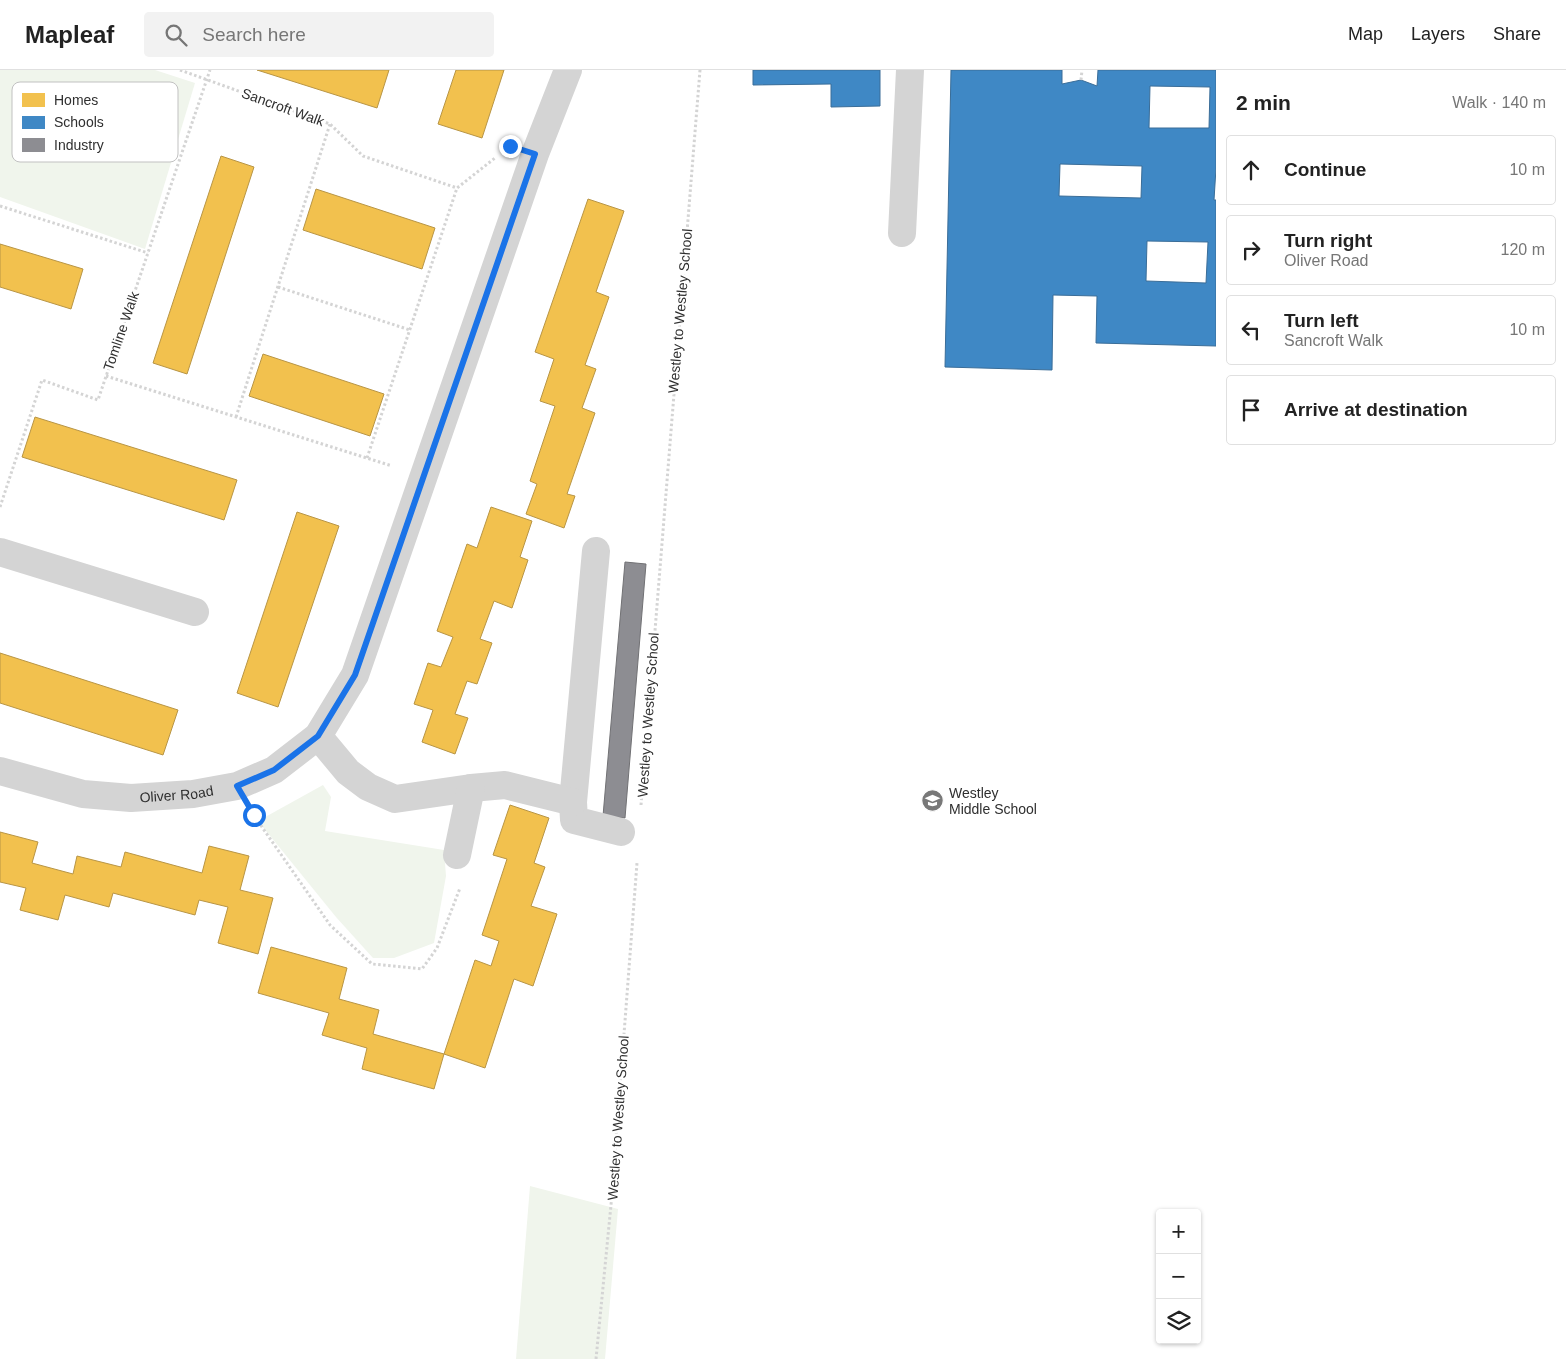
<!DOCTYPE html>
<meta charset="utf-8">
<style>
body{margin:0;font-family:Arial,sans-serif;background:#f2f2f2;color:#222}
.controls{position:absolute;right:15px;bottom:15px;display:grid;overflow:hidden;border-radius:5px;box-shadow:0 1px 4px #0004}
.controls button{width:45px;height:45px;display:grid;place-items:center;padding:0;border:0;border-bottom:1px solid #e0e0e0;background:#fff;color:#222;font:25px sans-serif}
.stop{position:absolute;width:15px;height:15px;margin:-11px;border:4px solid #1a73e8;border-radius:50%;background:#fff}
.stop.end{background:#1a73e8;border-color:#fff;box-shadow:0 1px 5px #0008}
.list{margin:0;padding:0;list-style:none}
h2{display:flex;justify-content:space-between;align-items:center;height:65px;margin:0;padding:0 20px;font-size:21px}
h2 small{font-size:16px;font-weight:400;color:#767676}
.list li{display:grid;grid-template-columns:32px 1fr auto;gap:15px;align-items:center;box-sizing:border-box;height:70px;margin:0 10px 10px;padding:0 10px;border:1px solid #e0e0e0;border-radius:5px}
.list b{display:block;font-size:19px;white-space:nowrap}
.list p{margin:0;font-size:16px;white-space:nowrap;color:#767676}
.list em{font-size:16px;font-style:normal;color:#767676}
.icon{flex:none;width:28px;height:28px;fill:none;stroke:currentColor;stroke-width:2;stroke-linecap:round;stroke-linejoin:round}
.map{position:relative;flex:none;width:1216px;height:1289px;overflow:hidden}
header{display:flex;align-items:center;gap:30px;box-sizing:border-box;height:70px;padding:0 25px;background:#fff;border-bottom:1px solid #e0e0e0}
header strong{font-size:24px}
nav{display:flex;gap:28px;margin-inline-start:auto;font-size:18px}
.search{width:350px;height:45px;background:#f2f2f2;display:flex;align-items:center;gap:12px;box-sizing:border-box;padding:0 18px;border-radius:5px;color:#767676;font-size:19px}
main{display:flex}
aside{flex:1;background:#fff}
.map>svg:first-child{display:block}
</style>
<header>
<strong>Mapleaf</strong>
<div class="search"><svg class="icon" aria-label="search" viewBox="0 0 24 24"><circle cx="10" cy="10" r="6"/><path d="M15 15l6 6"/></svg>Search here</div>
<nav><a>Map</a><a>Layers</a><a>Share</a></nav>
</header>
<main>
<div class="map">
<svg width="1216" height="1289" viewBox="0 0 1216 1289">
<rect width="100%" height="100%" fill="#fff"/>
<!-- green -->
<g fill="#f0f5ec">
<polygon points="0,0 155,0 195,13 145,179 0,127"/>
<polygon points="323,715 331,727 325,761 444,780 446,806 434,873 394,888 373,888 336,847 258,751"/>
<polygon points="530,1116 618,1139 605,1289 516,1289"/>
</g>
<!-- homes -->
<g fill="#f2c14e" stroke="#b89545">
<polygon points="257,0 389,0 377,38"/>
<polygon points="456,0 504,0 482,68 438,54"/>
<polygon points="221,86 254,97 187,304 153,293"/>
<polygon points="316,119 435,158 422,199 303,160"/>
<polygon points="588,129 624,141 596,222 609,227 585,295 596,299 582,338 595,343 567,424 575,426 564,458 526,444 537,414 530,411 555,336 540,331 554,289 535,282"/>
<polygon points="0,174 83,199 71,239 0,217"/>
<polygon points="263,284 384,324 370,366 249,326"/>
<polygon points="35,347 237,410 224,450 22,387"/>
<polygon points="491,437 532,451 520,487 528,490 512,538 494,531 480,569 492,573 477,614 467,611 455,644 468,648 455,684 422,672 433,640 414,634 428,593 441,597 453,567 437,561 467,474 477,478"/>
<polygon points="297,442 339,456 278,637 237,623"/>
<polygon points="0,583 178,640 163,685 0,633"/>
<polygon points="510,735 549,748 534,793 545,797 531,836 557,844 533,916 514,909 485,998 444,984 475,890 491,896 499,871 482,865 507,789 493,785"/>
<polygon points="0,762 38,772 32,793 73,804 77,786 121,797 125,782 202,803 209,776 249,786 240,820 273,828 258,884 218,873 228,837 199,830 195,845 113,823 109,837 65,825 58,850 20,840 26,818 0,812"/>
<polygon points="271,877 347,898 339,929 379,940 373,964 444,984 434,1019 362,999 367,978 322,965 329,943 258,923"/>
</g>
<!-- schools -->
<g fill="#3f88c5" stroke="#3a6d98" fill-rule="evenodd">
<polygon points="753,0 880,0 880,36 831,37 831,14 753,15"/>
<path d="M951 0H1062V14L1081 10 1097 16 1098 0H1216V98L1214 130H1216V276L1096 273 1097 226 1053 225 1052 300 945 297ZM1150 16 1210 17 1209 58H1149ZM1060 94 1142 96 1141 128 1059 126ZM1147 171 1208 172 1206 213 1146 211Z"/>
</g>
<!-- industry -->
<polygon fill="#8d8d92" stroke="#717174" points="625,492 646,494 625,748 603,746"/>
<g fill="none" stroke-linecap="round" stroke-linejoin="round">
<!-- path -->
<g stroke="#d4d4d4" stroke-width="3" stroke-dasharray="2.5 2.5" stroke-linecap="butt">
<polyline points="180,0 330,54 363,86 457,118 495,88"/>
<polyline points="1081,10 1082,0"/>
<polyline points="0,136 148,183"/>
<polyline points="278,217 410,260"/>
<polyline points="106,306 392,396"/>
<polyline points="236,347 330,54"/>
<polyline points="367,388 457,118"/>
<polyline points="0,437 42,310 98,330 210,0"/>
<polyline points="641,735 700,0"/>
<polyline points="255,747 330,855 372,894 422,899 437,878 460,818"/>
<polyline points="596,1289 611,1135 637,793"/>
</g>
<!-- minor -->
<g stroke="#d4d4d4" stroke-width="28">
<polyline points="902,163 910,0"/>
<polyline points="596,481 573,732 574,750 621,762"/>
<polyline points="0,482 195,542"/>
<polyline points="318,666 348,702 368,717 395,729 471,718 505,715 573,732"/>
<path id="s1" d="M0 701 83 724 131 728 193 724 237 716 274 700 318 666 355 605 535 84 568 0"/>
<polyline points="457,785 471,718"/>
</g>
</g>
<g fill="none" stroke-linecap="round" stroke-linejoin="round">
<!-- route -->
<polyline stroke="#1a73e8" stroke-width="6" points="254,745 237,716 274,700 318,666 355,605 535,84 510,76"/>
</g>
<!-- icons -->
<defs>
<symbol id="school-disc" viewBox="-11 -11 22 22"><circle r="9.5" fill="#787878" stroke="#fff"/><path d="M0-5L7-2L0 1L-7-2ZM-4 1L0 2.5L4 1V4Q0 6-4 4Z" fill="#fff"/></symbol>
</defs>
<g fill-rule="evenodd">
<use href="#school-disc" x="920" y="718" width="25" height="25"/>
</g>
<g text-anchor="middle" stroke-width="5" stroke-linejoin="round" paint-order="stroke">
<!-- street labels -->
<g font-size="14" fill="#2f2f2f" stroke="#fff">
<text transform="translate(283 37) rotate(20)" y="5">Sancroft Walk</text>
<text transform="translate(680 241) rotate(-85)" y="5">Westley to Westley School</text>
<text transform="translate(121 261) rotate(-71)" y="5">Tomline Walk</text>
<text transform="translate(648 645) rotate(-86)" y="5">Westley to Westley School</text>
<text dy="5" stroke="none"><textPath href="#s1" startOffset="180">Oliver Road</textPath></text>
<text transform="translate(618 1048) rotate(-86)" y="5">Westley to Westley School</text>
</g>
<!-- poi labels -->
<g font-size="14" fill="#2f2f2f" stroke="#fff" text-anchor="start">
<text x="949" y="728">Westley<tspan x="949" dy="16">Middle School</tspan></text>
</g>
</g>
<!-- legend -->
<rect x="12" y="12" width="166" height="80" rx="8" fill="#fff" stroke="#c1c1c1" stroke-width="1"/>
<rect x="22" y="23" width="23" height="14" fill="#f2c14e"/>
<rect x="22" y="46" width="23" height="13" fill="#3f88c5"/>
<rect x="22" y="68" width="23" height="14" fill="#8d8d92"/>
<g font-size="14" fill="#2f2f2f">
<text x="54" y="35">Homes</text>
<text x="54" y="57">Schools</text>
<text x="54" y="80">Industry</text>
</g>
</svg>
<div class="controls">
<button>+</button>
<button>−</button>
<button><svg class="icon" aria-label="layers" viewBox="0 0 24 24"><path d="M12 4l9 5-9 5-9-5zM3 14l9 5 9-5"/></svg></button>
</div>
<div class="stop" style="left:254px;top:745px"></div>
<div class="stop end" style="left:510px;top:76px"></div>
</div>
<aside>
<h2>2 min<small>Walk · 140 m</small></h2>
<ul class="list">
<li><svg class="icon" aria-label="ahead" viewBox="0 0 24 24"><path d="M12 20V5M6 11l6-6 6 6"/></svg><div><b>Continue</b></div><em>10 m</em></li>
<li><svg class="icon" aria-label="right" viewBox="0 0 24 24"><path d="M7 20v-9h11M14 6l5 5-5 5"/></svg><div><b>Turn right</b><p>Oliver Road</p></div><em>120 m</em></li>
<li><svg class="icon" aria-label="left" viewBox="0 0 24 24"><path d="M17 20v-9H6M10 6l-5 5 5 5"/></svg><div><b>Turn left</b><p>Sancroft Walk</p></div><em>10 m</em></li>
<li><svg class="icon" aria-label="arrive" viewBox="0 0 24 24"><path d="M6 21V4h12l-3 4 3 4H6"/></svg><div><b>Arrive at destination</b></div></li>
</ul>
</aside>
</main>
